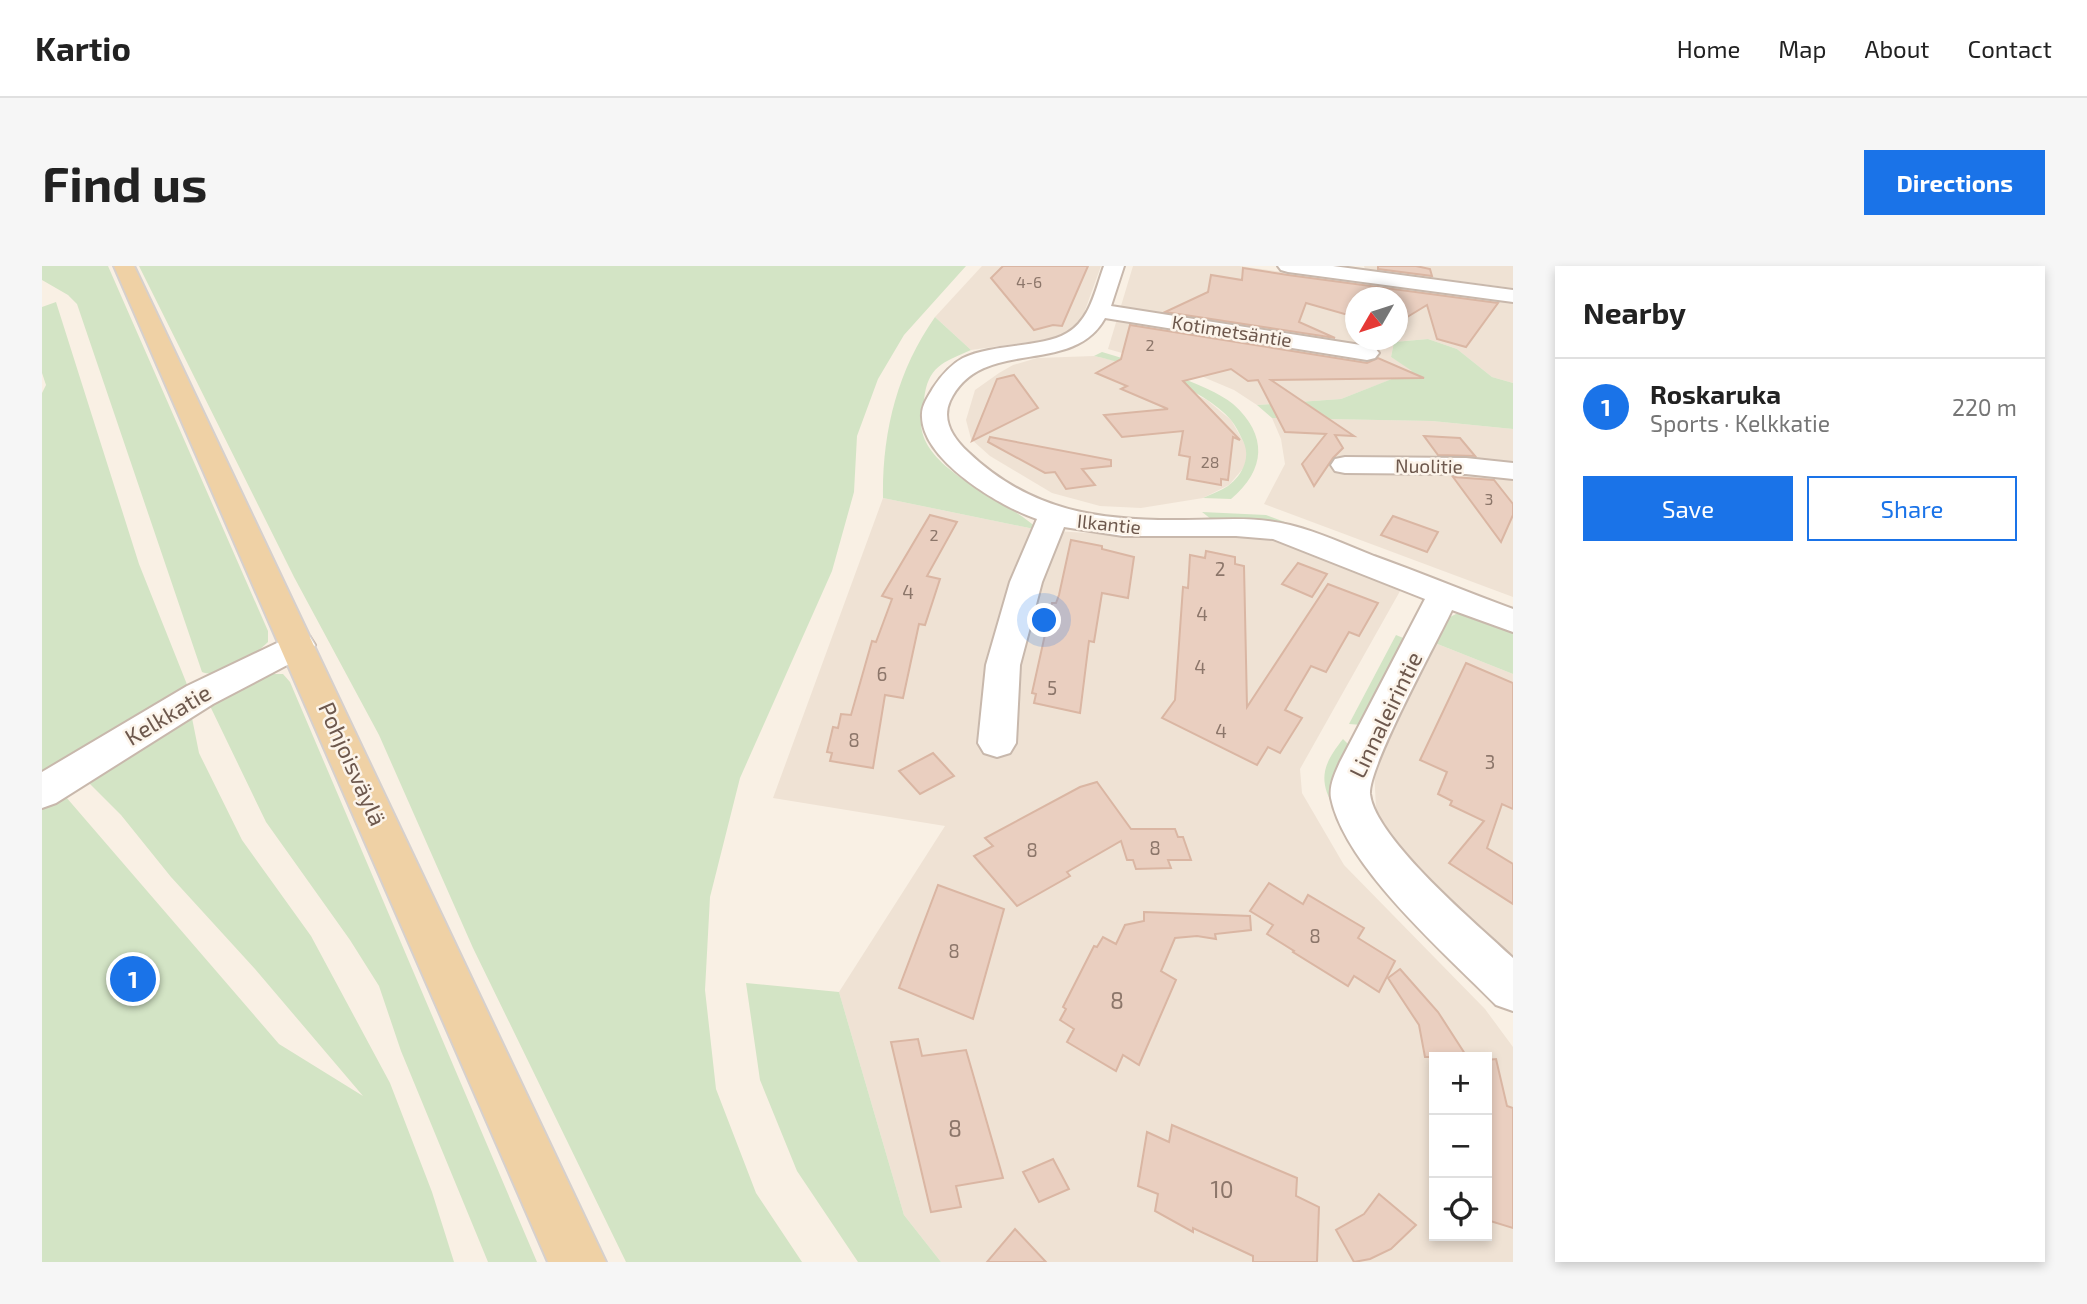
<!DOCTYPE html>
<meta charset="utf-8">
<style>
body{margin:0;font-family:"Exo 2",sans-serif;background:#f6f6f6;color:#222}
.controls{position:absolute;right:21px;bottom:21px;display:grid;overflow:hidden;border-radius:0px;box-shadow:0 4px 10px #0003}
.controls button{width:63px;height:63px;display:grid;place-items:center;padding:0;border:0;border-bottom:2px solid #e0e0e0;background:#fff;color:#222;font:35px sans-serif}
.compass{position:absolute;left:1303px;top:21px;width:63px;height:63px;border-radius:50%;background:#fff;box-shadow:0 4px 10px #0003;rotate:231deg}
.you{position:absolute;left:1003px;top:355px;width:24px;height:24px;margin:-18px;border:5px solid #fff;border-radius:50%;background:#1a73e8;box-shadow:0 0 0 10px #1a73e833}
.badge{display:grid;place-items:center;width:46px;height:46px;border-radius:50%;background:#1a73e8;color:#fff;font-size:23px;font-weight:700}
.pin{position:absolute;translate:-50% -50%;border:4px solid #fff;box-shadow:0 2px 7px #0006}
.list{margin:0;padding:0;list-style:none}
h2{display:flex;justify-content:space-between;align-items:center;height:91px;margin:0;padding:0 28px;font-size:30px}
h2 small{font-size:23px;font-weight:400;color:#767676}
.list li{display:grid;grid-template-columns:46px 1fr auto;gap:21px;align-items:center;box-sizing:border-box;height:98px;padding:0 28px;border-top:2px solid #e0e0e0}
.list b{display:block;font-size:26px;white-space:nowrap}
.list p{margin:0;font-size:23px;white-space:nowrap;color:#767676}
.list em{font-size:23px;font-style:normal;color:#767676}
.actions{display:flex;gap:14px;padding:21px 28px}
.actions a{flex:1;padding:16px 0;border:2px solid #1a73e8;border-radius:0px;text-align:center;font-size:24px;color:#1a73e8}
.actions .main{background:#1a73e8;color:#fff}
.icon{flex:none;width:38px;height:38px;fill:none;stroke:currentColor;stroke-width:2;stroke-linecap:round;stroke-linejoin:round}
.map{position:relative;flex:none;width:1471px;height:996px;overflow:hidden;border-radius:0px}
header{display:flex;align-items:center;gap:42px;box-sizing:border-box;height:98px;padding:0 35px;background:#fff;border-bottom:2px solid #e0e0e0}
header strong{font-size:33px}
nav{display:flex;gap:38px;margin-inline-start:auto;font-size:24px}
.intro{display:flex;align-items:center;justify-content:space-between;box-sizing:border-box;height:168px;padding:0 42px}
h1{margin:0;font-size:49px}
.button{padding:18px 32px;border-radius:0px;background:#1a73e8;color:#fff;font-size:24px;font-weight:700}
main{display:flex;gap:42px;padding:0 42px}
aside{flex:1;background:#fff;border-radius:0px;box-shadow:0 4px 10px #0003}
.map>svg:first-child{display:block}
</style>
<header>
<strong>Kartio</strong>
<nav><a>Home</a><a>Map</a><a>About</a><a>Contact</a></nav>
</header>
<div class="intro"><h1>Find us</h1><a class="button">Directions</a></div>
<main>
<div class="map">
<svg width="1471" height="996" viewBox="0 0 1471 996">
<rect width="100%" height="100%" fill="#f9f0e4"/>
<!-- residential -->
<g fill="#efe2d4" fill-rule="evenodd">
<polygon points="940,0 1059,0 1037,61 1010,73 929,84 893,51"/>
<path d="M1091 0H1197L1471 37V117L1450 111 1415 83 1386 73 1352 76 1349 91 1371 105 1299 133 1215 139 1192 124 1154 108 1066 83ZM1314 32H1356V74H1314Z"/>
<polygon points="1322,0 1471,0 1471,22 1323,3"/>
<polygon points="1052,90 1084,97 1128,116 1165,134 1189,154 1205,182 1204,199 1187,219 1161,232 1099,242 1058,240 1010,227 948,190 929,173 924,154 933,124 957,107 971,99 995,92"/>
<polygon points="1230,152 1390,155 1471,163 1471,331 1222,238 1243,198 1239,173"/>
<path d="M841 232 997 264 1126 272 1215 267 1362 318 1258 503 1260 527 1302 599 1443 743 1471 781V996H899L862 949 797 726 903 560 731 532ZM1392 791H1445V970H1392Z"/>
<polygon points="1393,377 1471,408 1471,706 1371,601 1345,565 1334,542 1332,503"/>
</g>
<!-- green -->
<g fill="#d3e4c5">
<path d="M0 0H66L226 365V376C212 390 180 414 160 406L35 38 26 29 0 14Z"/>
<polygon points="97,0 924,0 862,69 836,113 815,170 812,226 790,305 698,512 668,631 663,724 674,823 714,927 760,996 584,996 431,682 337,469 252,311"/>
<polygon points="14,36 97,298 146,421 5,509 237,778 321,830 213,703 129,611 79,549 42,512 149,447 157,487 200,574 269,670 348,817 390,926 412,996 0,996 0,127 4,119 0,107 0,41"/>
<path d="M893 51 929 84C900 97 886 100 882 134 881 141 879 149 879 156 879 205 964 232 997 264L841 232C840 167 855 105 893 51Z"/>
<polygon points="1386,73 1415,83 1450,111 1471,117 1471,163 1390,155 1230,152 1215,139 1299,133 1370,105 1349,91 1352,76"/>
<path d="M1060 86C1093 96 1166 117 1191 138 1226 169 1224 204 1189 233L1161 232C1169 228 1178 225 1186 220 1201 209 1210 190 1200 173 1197 167 1194 160 1189 154 1162 122 1093 99 1052 90Z"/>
<polygon points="1160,246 1224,249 1370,303 1367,307 1223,255 1169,253"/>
<polygon points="1414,348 1428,348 1471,362 1471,408 1393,377 1404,353"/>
<polygon points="1354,369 1366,374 1320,459 1307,458"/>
<polygon points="228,408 241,408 248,416 495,996 446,996 359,785 337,720 308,674 224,556 169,442 171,430"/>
<path d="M1301 473 1307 479 1299 497 1292 541C1275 513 1282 497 1301 473Z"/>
<polygon points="704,717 797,726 862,949 899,996 816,996 755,905 718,814"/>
</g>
<!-- building -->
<g fill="#eacfc0" stroke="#dab6a3" stroke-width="2">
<polygon points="961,0 1046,0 1020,60 1011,59 992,64 949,12"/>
<polygon points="1336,0 1374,0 1388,3 1390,10 1336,3"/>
<polygon points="1201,2 1246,9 1456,37 1424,81 1395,73 1385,39 1362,53 1355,50 1355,32 1313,32 1313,51 1264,37 1257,56 1293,72 1123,46 1166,26 1169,9 1200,14"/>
<polygon points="1088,59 1325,97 1336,92 1382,112 1229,114 1312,170 1293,169 1301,182 1291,192 1272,220 1260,198 1284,168 1243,166 1216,114 1206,115 1189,103 1141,115 1198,174 1191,171 1186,214 1179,213 1179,219 1145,213 1148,191 1137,189 1141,165 1080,171 1062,149 1126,143 1079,123 1085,120 1054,107 1079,93"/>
<polygon points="972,109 996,142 930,175 955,113"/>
<polygon points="1382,170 1418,172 1433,190 1396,189"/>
<polygon points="948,171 1069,194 1069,200 1040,203 1053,219 1024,223 1013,206 1003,207 946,176"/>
<polygon points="1411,211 1452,214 1471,238 1471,249 1459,276"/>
<polygon points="888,249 915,256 885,310 898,313 883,359 877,358 861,432 843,429 831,502 788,495 790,487 785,486 791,461 796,462 799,448 809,449 830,375 834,376 850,333 840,330"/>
<polygon points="1351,250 1396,266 1385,286 1339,269"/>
<polygon points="1029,274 1060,280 1060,283 1092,291 1086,332 1060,327 1052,376 1047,375 1038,447 992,437 994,428 990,427 1010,337 1014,337 1017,329"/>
<polygon points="1164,285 1193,291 1193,298 1202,300 1205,441 1286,318 1336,337 1317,370 1307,366 1284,406 1269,400 1243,444 1260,452 1238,487 1226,481 1215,499 1120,452 1133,434 1141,321 1146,322 1148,289 1163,292"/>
<polygon points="1256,297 1285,308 1270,331 1240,318"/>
<polygon points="1424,397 1471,417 1471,543 1460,538 1445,582 1471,598 1471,638 1407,597 1442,555 1408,539 1410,535 1396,528 1405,506 1378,494"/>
<polygon points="891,487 912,510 878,528 857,505"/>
<polygon points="1055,516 1089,563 1133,563 1136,571 1141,571 1149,594 1126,594 1129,602 1094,603 1091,594 1085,594 1079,575 1025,606 1028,610 975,640 932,590 951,580 943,572 1038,521"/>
<polygon points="1227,617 1261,638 1266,629 1322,662 1316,672 1353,695 1337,726 1312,710 1306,720 1251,686 1252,685 1225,668 1231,659 1208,645"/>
<polygon points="896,619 962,643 931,753 857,722"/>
<polygon points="1102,646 1208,650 1209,664 1173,668 1174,673 1155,670 1133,672 1119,705 1134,714 1097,799 1081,789 1074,805 1025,776 1032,763 1018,754 1024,743 1021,741 1052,680 1055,681 1061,671 1074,678 1083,659 1102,655"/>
<polygon points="1358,703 1396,746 1425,791 1383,791 1377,759 1346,712"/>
<polygon points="876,773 880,790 924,784 961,912 914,920 919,941 889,946 849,776"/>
<polygon points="1454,793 1465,840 1471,842 1471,962 1445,954 1445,794"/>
<polygon points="1130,859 1255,912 1254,930 1277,941 1275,996 1211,996 1211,990 1151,962 1151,966 1113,945 1116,928 1096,920 1105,866 1127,876"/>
<polygon points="1011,893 1027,923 997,936 981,906"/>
<polygon points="1337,928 1374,959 1349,983 1328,993 1312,996 1294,964 1322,948"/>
<polygon points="973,963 1004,996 945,996"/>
</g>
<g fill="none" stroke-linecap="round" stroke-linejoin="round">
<defs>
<g id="minor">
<path d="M1062 0H1082L1069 40 1325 80 1333 82 1337 87 1333 92 1325 94 1063 52C1030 112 939 69 908 135 899 155 912 173 926 186 989 246 1058 255 1142 254 1178 254 1212 250 1248 259 1277 266 1304 279 1332 290 1379 307 1425 326 1471 343V366L1410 344C1395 376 1326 501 1328 528 1333 573 1437 660 1471 692V745L1454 739C1405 689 1303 601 1289 532 1287 520 1293 507 1298 496L1383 333 1231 273 1194 270H1081L1022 261 1000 316 978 399 974 477 968 487 955 491 942 487 936 477 944 399 968 316 995 253C959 241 881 195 880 151 879 140 886 131 891 122 899 110 908 99 921 92 953 77 1000 82 1025 67 1048 54 1053 25 1062 0Z"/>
<polygon points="1236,0 1291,0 1471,24 1471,36 1246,6 1239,4"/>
<polygon points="1303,191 1424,192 1471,197 1471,213 1424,208 1303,207 1293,205 1289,199 1293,193"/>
<polygon points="256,367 268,371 273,379 268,387 171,438 14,537 0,542 0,506 145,420"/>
</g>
<polygon id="major" points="72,0 92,0 564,996 506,996"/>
</defs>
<!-- minor casing -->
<use href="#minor" stroke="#c8b8ac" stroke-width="4"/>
<!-- major casing -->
<use href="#major" stroke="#d6d0cd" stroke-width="4"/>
<!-- minor -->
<use href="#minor" fill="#fff" fill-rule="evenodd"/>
<!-- major -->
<use href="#major" fill="#efd1a5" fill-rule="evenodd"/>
</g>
<g text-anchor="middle" stroke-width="5" stroke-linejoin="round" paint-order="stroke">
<!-- far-number labels -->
<g font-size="16" fill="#8c766a">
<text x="987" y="22">4-6</text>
<text x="1108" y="85">2</text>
<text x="1168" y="202">28</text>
<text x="1447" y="239">3</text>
<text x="892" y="275">2</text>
</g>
<!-- far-street labels -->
<g font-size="19" fill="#6d584d" stroke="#fcf4ea">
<text transform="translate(1190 65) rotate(9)" y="7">Kotimetsäntie</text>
<text transform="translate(1387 200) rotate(1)" y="7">Nuolitie</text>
<text transform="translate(1067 258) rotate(6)" y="7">Ilkantie</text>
</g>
<!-- number labels -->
<g font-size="19" fill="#8c766a">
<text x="1178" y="310">2</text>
<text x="866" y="333">4</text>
<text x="1160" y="355">4</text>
<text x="1158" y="408">4</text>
<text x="840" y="415">6</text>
<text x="1010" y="429">5</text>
<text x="1179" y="472">4</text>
<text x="812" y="481">8</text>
<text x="1448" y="503">3</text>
<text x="1113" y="589">8</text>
<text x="990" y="591">8</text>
<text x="1273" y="677">8</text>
<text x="912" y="692">8</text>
</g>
<!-- street labels -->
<g font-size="23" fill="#6d584d" stroke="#fcf4ea">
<text transform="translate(126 449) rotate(-31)" y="8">Kelkkatie</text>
<text transform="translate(1344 449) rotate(-64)" y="8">Linnaleirintie</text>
<text transform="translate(310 498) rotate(66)" y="8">Pohjoisväylä</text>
</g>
<!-- near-number labels -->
<g font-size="23" fill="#8c766a">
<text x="1075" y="743">8</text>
<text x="913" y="871">8</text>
<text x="1180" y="932">10</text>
</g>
</g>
</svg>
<div class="controls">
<button>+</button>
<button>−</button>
<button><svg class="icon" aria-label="locate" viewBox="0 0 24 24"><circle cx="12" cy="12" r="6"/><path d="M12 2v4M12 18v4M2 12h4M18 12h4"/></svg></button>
</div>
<svg class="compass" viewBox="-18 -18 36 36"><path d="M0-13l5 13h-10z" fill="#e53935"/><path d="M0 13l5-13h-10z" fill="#767676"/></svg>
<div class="you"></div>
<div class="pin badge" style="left:91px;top:713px">1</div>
</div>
<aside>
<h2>Nearby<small></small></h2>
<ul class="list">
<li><span class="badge">1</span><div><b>Roskaruka</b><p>Sports · Kelkkatie</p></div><em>220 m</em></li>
</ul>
<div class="actions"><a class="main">Save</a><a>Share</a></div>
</aside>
</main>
